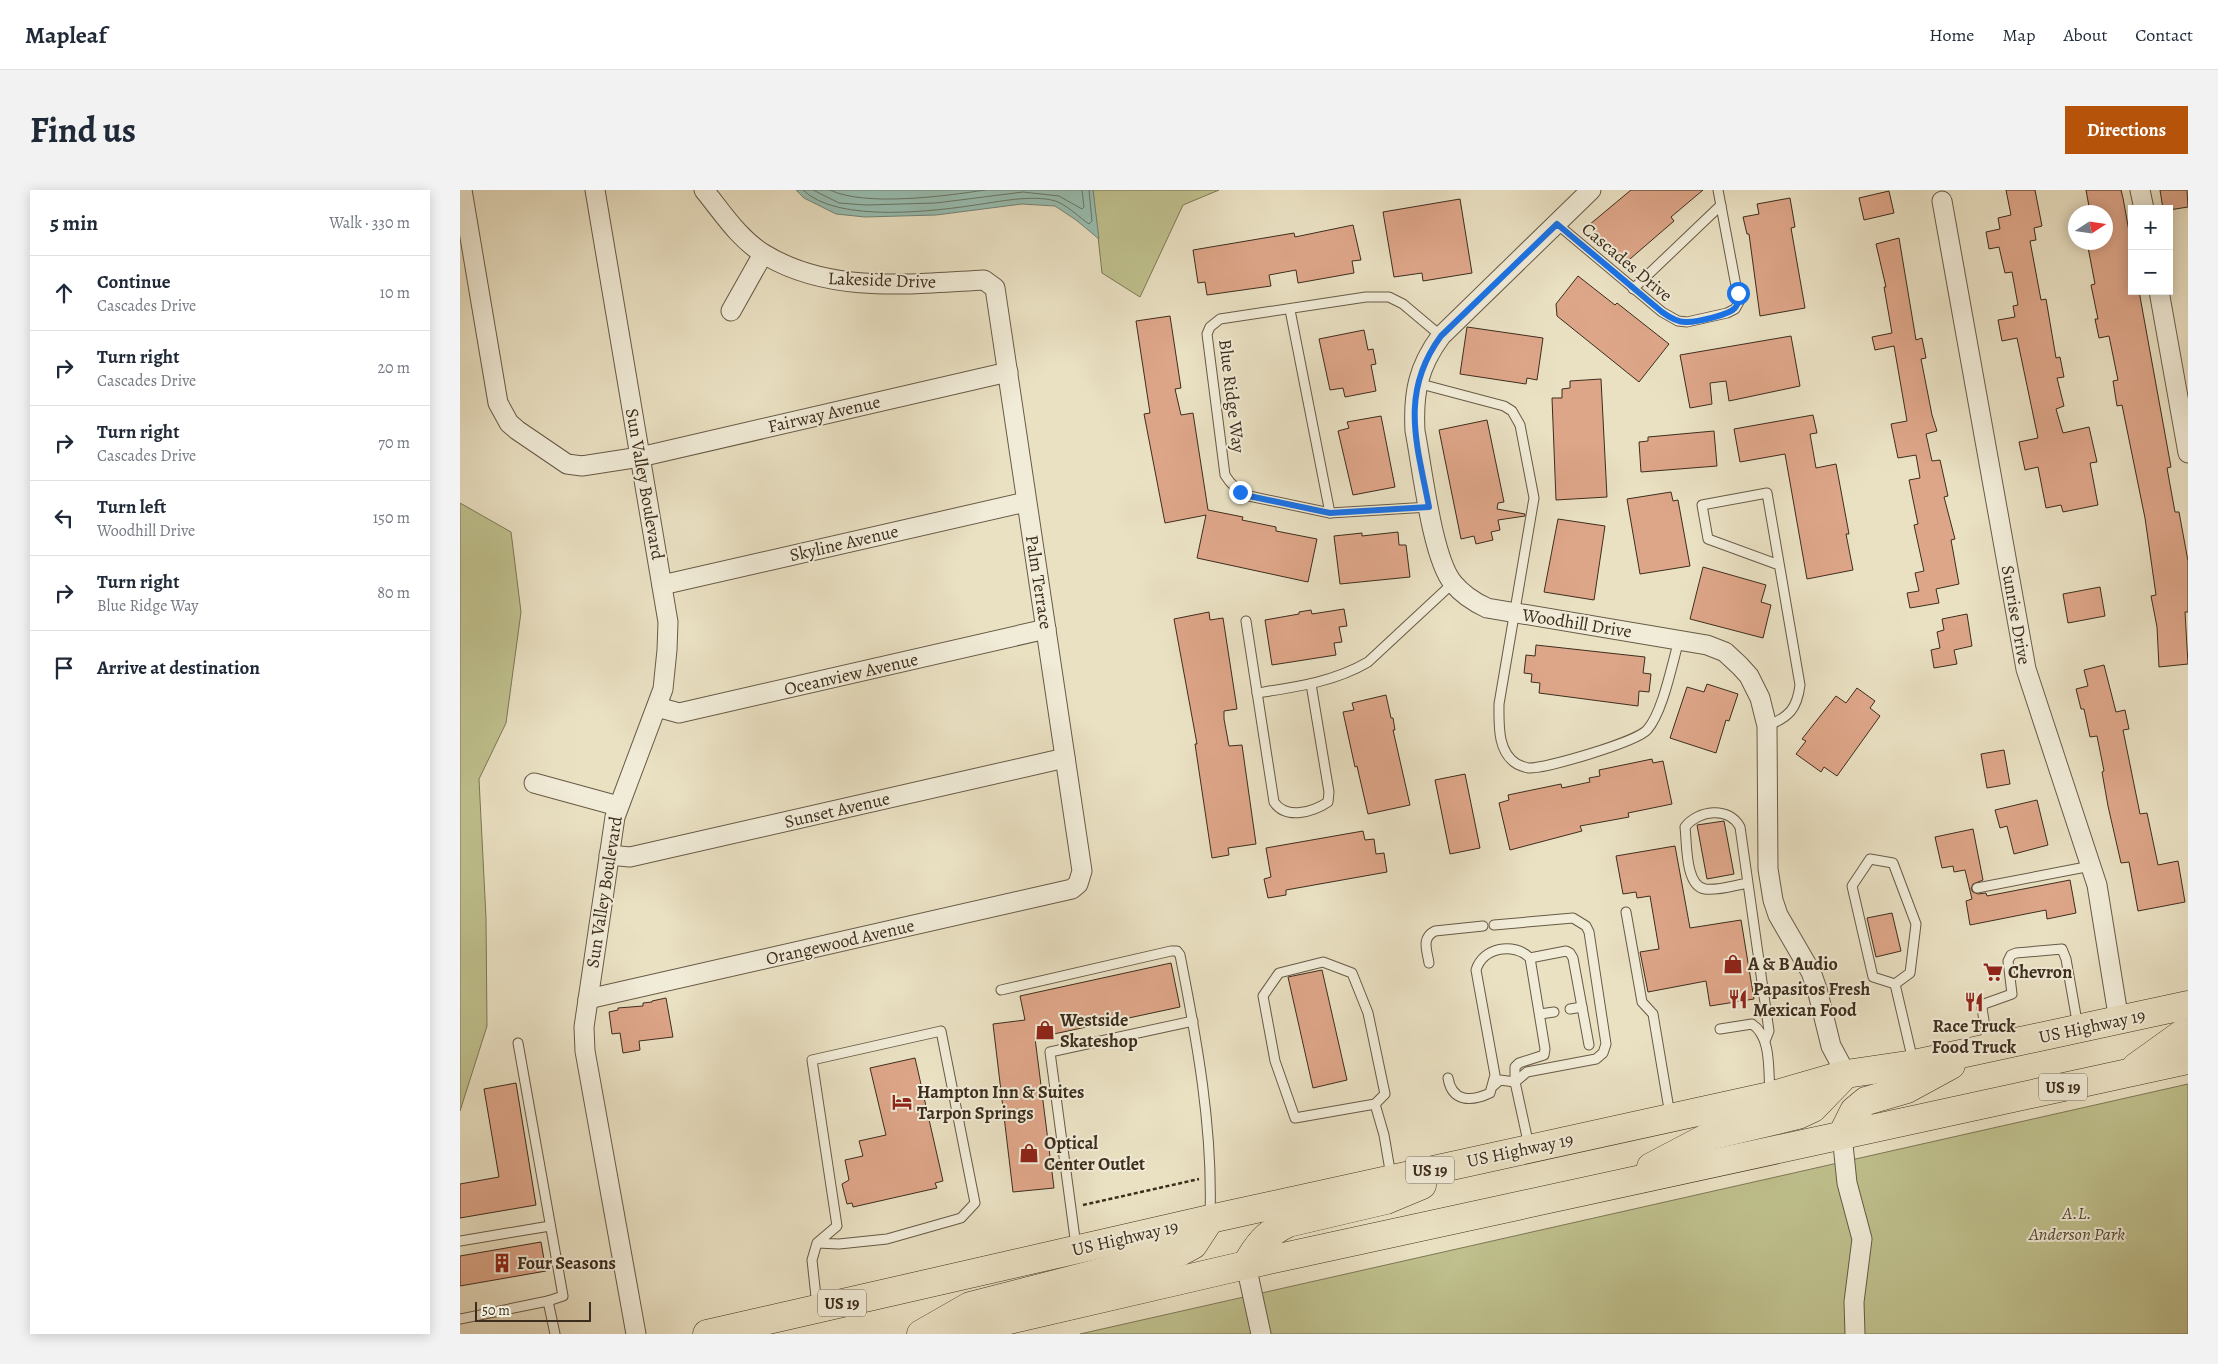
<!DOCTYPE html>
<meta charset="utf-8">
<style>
body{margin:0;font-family:Alegreya,serif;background:#f2f2f3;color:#1f2937}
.controls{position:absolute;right:15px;top:15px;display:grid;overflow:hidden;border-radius:0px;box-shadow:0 2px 12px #0003}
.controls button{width:45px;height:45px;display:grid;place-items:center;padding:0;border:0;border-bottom:1px solid #e0e1e3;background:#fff;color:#1f2937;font:25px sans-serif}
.compass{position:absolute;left:1608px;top:15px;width:45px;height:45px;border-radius:50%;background:#fff;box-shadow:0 2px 12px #0003;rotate:78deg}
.scale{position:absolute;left:15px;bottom:12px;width:116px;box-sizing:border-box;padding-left:5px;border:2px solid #3d2d1d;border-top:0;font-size:14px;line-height:18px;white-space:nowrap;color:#3d2d1d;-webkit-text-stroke:4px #f1ecd8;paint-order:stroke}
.stop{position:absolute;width:15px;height:15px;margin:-11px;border:4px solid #1a73e8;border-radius:50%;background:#fff}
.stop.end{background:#1a73e8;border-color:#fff;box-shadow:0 1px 5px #0008}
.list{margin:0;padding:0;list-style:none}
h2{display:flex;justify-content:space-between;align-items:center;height:65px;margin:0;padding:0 20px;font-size:21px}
h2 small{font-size:16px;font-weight:400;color:#747a83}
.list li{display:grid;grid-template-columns:32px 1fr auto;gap:15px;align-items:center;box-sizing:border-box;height:75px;padding:0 20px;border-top:1px solid #e0e1e3}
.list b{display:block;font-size:19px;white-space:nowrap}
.list p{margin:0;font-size:16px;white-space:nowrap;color:#747a83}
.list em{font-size:16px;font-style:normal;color:#747a83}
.icon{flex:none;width:28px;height:28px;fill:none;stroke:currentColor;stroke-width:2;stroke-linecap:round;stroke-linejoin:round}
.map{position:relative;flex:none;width:1728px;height:1144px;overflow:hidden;border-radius:0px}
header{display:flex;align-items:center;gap:30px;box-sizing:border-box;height:70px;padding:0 25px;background:#fff;border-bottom:1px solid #e0e1e3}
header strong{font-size:24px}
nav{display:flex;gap:28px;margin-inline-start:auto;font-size:18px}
.intro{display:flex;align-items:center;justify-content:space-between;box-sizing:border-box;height:120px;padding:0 30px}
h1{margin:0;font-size:35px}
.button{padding:12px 22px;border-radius:0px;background:#b45309;color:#fff;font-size:18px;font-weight:700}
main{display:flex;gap:30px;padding:0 30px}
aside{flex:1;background:#fff;border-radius:0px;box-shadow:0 2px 12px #0003}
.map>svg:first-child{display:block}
</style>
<header>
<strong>Mapleaf</strong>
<nav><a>Home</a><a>Map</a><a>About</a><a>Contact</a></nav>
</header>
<div class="intro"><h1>Find us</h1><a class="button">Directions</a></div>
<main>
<aside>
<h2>5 min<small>Walk · 330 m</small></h2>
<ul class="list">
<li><svg class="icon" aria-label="ahead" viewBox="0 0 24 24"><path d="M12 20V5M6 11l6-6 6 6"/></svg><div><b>Continue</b><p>Cascades Drive</p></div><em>10 m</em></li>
<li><svg class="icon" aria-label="right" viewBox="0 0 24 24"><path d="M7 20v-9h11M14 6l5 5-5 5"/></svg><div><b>Turn right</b><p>Cascades Drive</p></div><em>20 m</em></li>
<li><svg class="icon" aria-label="right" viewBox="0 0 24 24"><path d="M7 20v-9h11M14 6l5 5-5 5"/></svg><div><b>Turn right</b><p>Cascades Drive</p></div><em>70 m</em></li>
<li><svg class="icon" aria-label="left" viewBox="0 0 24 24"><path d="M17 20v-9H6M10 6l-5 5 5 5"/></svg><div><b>Turn left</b><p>Woodhill Drive</p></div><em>150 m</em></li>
<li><svg class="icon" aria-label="right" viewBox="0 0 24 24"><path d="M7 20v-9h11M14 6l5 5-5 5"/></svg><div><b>Turn right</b><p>Blue Ridge Way</p></div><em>80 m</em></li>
<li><svg class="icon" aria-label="arrive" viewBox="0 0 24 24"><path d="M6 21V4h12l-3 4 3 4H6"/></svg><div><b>Arrive at destination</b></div></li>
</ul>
</aside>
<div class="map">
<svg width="1728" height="1144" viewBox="0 0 1728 1144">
<rect width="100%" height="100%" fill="#eae1c3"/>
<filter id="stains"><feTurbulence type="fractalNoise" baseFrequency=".004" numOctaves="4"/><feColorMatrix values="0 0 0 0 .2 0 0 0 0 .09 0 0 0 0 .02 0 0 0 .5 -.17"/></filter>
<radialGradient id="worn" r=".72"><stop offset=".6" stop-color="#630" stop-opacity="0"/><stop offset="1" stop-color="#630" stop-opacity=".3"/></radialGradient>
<!-- green -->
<g fill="#bfc18e" stroke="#7e7756">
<polygon points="633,0 759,0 723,15 680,107 642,83"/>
<polygon points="0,313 51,342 61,422 46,533 19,589 26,728 27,836 0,921"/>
<polygon points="1728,894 1728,1144 620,1144"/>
</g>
<!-- water -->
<polygon fill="#98beb1" stroke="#748476" points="336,0 633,0 639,49 616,30 595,16 562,14 476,25 405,27 376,24 344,8"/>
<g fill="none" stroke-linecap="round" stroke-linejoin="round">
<!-- shore -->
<g stroke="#6a7667" stroke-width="1">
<path d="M343 0C377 34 477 21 522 14 542 11 578 4 598 12 609 17 619 27 629 34L632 31 629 0"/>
<polyline points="353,0 379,13 406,15 476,13 563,2 599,6 622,19 624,17 622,0"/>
<path d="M370 0C405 17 486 6 525 0"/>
</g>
</g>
<!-- building -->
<g fill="#dea689" stroke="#3d2d1d">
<polygon points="1171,0 1243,0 1211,27 1214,31 1163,75 1129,35"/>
<polygon points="1546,0 1575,0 1582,36 1574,38 1576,50 1570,51 1581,110 1586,109 1596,168 1600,167 1604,187 1597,188 1604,216 1596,219 1603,243 1629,237 1637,272 1630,273 1638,315 1603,322 1601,315 1586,318 1578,277 1565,280 1559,252 1578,248 1557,148 1542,151 1538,130 1555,127 1553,116 1558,115 1552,82 1545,83 1539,57 1529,59 1526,42 1540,39 1538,28 1551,25"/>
<polygon points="1626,0 1661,0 1663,8 1672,58 1672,101 1679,101 1711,277 1707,278 1715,322 1719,322 1728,371 1728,422 1725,422 1728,474 1699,477 1697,437 1691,406 1696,405 1685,328 1662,215 1657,216 1653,191 1658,190 1649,146 1639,148 1635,129 1638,129 1631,95 1635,94 1627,52 1646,52 1646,22 1630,22"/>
<polygon points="1700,0 1727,0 1728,17 1709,20 1703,19"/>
<polygon points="1429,1 1434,23 1404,30 1399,8"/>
<polygon points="1330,8 1335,37 1331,38 1345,118 1300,126 1289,44 1287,44 1283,27 1299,24 1297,14"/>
<polygon points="1000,9 1012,83 963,91 962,83 934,87 923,22"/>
<polygon points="893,35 901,70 892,71 894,83 838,93 836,80 809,85 811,96 747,105 745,92 738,93 733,60 834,43 835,47"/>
<polygon points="1439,48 1456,150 1462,148 1466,168 1461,169 1472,225 1477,241 1466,244 1472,271 1480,270 1488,306 1484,307 1495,349 1491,350 1499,394 1476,399 1479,413 1450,418 1447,403 1459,401 1455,383 1464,381 1454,335 1458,334 1449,290 1460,288 1456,265 1438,268 1431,234 1447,231 1434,156 1415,160 1412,147 1432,143 1424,97 1426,97 1416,54"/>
<polygon points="1118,86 1155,115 1157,113 1209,154 1179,192 1097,126 1096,114"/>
<polygon points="710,126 721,198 715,199 721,225 733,223 748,320 783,327 782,330 816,337 816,341 857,349 848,392 737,368 746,325 705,333 684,224 690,223 676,131"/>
<polygon points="1007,137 1083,148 1077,190 1067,188 1066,194 1000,184"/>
<polygon points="904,140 908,160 913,159 916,174 911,175 916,201 885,207 883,198 870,200 859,149"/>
<polygon points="1331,146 1340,196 1269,211 1266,191 1250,193 1252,214 1230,218 1220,165"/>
<polygon points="1141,189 1147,307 1096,310 1092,208 1102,208 1102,199 1110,198 1110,191"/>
<polygon points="1353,225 1357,243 1350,244 1356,278 1376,274 1389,344 1386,344 1393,380 1347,389 1325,264 1280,272 1274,239"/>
<polygon points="921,226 935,297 893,305 878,241 889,238 887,232"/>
<polygon points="1027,230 1044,312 1038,313 1037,319 1065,324 1065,326 1038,330 1040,340 1031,342 1033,350 1016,354 1014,346 1001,349 979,240"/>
<polygon points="1254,241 1257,276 1181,282 1179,252 1188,251 1188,247"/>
<polygon points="1211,302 1213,311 1218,310 1230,376 1180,384 1167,309"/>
<polygon points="1098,329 1145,336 1134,410 1084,402"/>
<polygon points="938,342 939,355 946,355 950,387 880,394 874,346 902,343 902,346"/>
<polygon points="1243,377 1306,395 1301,412 1311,415 1303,448 1230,429"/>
<polygon points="1640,397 1645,426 1608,433 1603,404"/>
<polygon points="884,419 887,436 879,437 882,452 874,453 876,465 812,475 805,430 839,424 839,422 851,420 852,424"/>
<polygon points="749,422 750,430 763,428 777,519 764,521 764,529 769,556 782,555 796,654 768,658 769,665 752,668 735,554 737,554 714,429"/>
<polygon points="1507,424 1512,456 1494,460 1497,474 1474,478 1471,460 1480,458 1477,442 1484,440 1482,429"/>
<polygon points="1076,455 1185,467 1183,483 1191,484 1189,502 1179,501 1178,516 1079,503 1080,493 1071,492 1072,484 1064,483 1066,465 1075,466"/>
<polygon points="1644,475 1656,522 1665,520 1669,539 1663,540 1680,624 1687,623 1698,675 1718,671 1725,712 1678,721 1669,672 1661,673 1648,616 1642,582 1644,581 1637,546 1630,547 1624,519 1621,519 1616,499 1628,496 1624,480"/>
<polygon points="1247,494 1278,504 1269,531 1266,530 1256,563 1210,548 1227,497 1244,502"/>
<polygon points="1397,498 1415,511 1410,518 1420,526 1377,586 1364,577 1361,582 1336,564 1346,551 1342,549 1376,506 1386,513"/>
<polygon points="926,505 931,528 933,528 935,540 933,540 950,615 908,624 897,576 895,577 883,522 894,520 892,513"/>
<polygon points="1544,560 1550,594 1527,598 1521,564"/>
<polygon points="1192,569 1193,573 1203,571 1212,614 1168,623 1169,627 1120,636 1122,641 1050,660 1039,613 1049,610 1048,605 1101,594 1102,598 1130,592 1129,588 1140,586 1139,580"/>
<polygon points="1005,584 1020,658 990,664 975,590"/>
<polygon points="1577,610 1588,655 1554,664 1547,636 1540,638 1535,620"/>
<polygon points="1264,631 1274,684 1247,689 1237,635"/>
<polygon points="1513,639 1523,690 1513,694 1511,699 1513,702 1518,704 1526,703 1527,706 1610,690 1616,723 1587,729 1586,720 1510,735 1506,711 1512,709 1505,680 1494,682 1493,676 1482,678 1475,647"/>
<polygon points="903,641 905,650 914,649 916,664 924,663 927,682 826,700 826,705 808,708 804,689 811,687 806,658"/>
<polygon points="1215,656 1230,738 1281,730 1294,809 1250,816 1246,791 1188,802 1180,762 1199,759 1190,706 1177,708 1176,702 1163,704 1156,666"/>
<polygon points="1432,723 1441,761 1416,767 1407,728"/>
<polygon points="711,773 720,817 575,848 594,998 553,1002 533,834 565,830 560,806"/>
<polygon points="862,780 887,890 853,898 828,787"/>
<polygon points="206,808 213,847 179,851 180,860 163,863 160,843 152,844 149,822 158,820 158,818 183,816 183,813 192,812 192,811"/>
<polygon points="455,868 483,991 475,993 477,998 393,1017 392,1013 387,1014 382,994 389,990 385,970 403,966 399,951 426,945 410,878"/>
<polygon points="56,893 76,1015 0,1028 0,994 39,987 24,899"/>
<polygon points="81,1052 86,1081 0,1096 0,1066"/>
</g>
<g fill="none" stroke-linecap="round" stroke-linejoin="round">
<defs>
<g id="lane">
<polyline points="1097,34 1202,122 1218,131 1227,132 1267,123 1275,119 1279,112 1258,0"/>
<polyline points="1173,99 1261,15"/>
<polyline points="830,120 870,323"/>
<path d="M957 193 1044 216 1052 221 1060 235 1074 308 1039 514C1039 534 1037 562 1057 574 1059 575 1064 577 1068 578 1085 579 1176 552 1187 540 1203 522 1212 474 1219 450"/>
<path d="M969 317 870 323 789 306C778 301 771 295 765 285L747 144 750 137 760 129 906 107H929L943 114 981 146"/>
<path d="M786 431 814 612C826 630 853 622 868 612L869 602 851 494"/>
<path d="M797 503C836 497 874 492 908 472L993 393"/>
<path d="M1307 536C1329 527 1337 519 1340 495L1307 303 1242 315 1248 349 1319 375"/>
<polygon points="1410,669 1433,673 1456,734 1450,783 1435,794 1413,787 1392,696"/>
<path d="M1288 693C1275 695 1258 701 1245 699 1225 696 1227 653 1225 637 1238 620 1269 616 1280 637L1309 841 1305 851"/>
<polyline points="1517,698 1631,676"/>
<polyline points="1166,722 1182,812 1193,824 1210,925"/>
<polyline points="1070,768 1106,761 1110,763 1113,768 1129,855"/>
<path d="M969 773C967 760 961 748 975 741L1023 736"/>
<polyline points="1435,794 1453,871"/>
<path d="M541 800 711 761H717L720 765C737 851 753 938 750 1026"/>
<polyline points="1110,819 1122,817"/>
<polyline points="1080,824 1094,822"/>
<path d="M1260 839 1292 834C1312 847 1308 881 1310 903"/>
<polyline points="58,853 103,1106 88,1111"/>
<polyline points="1528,856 1522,818 1524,814 1552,804 1548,771 1551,765 1556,763 1602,759 1606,769 1618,837"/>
<path d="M988 888C992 912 1011 912 1030 903L1035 885 1016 780C1023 757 1054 752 1070 768L1085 859 1084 865 1059 873 1055 877V892L1069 956"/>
<polyline points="1033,896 1040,890 1055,892 1067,882 1136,869 1143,863 1146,854 1129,742 1126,736 1113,728 1034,735"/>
<polyline points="915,914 925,904 908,823 892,783 863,772 819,783 803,806 815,871 835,928 915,914 924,945 931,986"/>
<polyline points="0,1051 90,1036"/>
<polyline points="357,1053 379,1054 427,1049 501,1028 515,1013 481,841 352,870 377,1036 357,1053 352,1070 357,1116"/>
<polyline points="616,1056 590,862 733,831"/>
<polyline points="0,1129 88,1111 95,1144"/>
</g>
<g id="street">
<polyline points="2,0 38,213 49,233 57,240 107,274 122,276 180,267 548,182"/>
<polyline points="135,0 208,432 207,460 203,499 155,627 124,837 125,861 176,1144"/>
<path d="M1131 0 981 146C958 177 953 203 955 241 962 276 972 368 993 393 1002 404 1014 412 1027 418L1247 455 1265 462 1280 476 1289 486 1300 508 1307 536 1308 679 1313 710 1318 725 1351 782 1357 799 1371 856 1386 884"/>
<polyline points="1680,0 1684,19"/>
<polyline points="1482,11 1566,479 1637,695 1659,831"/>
<polyline points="1699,101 1728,263"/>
<polyline points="271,121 303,64"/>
<polyline points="202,395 566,312"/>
<polyline points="197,517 219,523 586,439"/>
<polyline points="74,593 158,616"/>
<polyline points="149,665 170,667 605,568"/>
<path d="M128 809 612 699 618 694 622 681 535 98 524 90C451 94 369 104 304 64 279 49 262 22 244 0"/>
<polyline points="1382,945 1387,993 1402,1049 1394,1112 1395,1144"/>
<polyline points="786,1075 801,1144"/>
</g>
<g id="highway">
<polyline points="1676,877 1722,844 1728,843"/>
<polyline points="1382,945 1394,921 1406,911 1447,899 1491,875"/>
<polyline points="1191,977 1250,946 1338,925 1353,918 1385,885"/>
<path d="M786 1075C798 1054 806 1044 828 1033L926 1010 962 995"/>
<polyline points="247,1144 750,1029 1310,906 1386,884 1454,874 1728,815"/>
<polyline points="461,1144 510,1116 720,1062 733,1055 750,1029"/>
<polyline points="489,1144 786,1075 1728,870"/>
</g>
</defs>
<!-- lane casing -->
<use href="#lane" stroke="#685a46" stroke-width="11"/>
<!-- street casing -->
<use href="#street" stroke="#685a46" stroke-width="21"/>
<!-- highway casing -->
<use href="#highway" stroke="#3d2d1d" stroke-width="29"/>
<!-- path -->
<polyline stroke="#3d2d1d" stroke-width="2.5" stroke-dasharray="4 2.5" stroke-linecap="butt" points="623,1015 739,989"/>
<!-- lane -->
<use href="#lane" stroke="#f1ecd8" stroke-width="9"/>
<!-- street -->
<use href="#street" stroke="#f1ecd8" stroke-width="19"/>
<!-- highway -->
<use href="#highway" stroke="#eae1c3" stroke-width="28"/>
</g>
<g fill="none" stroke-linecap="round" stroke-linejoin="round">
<!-- route -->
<path stroke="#1a73e8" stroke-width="6" d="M780 302 789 306 870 323 969 317C957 254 939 203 981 146L1097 34 1202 122C1209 127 1218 133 1227 132 1237 132 1269 125 1275 118 1279 113 1279 109 1278 103"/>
</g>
<!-- icons -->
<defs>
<symbol id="shop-bare" viewBox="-9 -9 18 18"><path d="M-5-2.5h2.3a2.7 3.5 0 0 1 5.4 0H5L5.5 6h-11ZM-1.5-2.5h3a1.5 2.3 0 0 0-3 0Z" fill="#8f2418" stroke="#f1ecd8" stroke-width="2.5" paint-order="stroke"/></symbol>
<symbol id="supermarket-bare" viewBox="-9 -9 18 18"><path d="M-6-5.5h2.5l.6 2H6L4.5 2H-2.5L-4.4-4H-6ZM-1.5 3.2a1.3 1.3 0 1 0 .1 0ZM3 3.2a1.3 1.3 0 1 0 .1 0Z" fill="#8f2418" stroke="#f1ecd8" stroke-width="2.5" paint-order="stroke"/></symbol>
<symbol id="restaurant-bare" viewBox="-9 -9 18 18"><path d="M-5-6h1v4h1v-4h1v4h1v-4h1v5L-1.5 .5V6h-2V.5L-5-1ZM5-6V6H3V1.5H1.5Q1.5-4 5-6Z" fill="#8f2418" stroke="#f1ecd8" stroke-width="2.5" paint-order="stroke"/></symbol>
<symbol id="hotel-bare" viewBox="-9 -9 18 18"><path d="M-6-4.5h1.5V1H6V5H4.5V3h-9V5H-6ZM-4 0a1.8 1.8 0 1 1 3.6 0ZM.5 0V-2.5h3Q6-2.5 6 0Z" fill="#8f2418" stroke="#f1ecd8" stroke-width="2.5" paint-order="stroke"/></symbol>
<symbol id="building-bare" viewBox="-9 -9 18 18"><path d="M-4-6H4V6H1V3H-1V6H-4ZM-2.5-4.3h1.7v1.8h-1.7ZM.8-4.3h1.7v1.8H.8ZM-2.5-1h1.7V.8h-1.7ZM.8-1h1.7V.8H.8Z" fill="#8f2418" stroke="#f1ecd8" stroke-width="2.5" paint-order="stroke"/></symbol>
</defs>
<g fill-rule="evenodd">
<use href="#shop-bare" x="1259" y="760" width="28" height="28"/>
<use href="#supermarket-bare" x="1519" y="768" width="28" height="28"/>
<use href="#restaurant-bare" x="1264" y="795" width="28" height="28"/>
<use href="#restaurant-bare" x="1500" y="798" width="28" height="28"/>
<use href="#shop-bare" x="571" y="826" width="28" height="28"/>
<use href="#hotel-bare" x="428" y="898" width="28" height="28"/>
<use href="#shop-bare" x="555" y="949" width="28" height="28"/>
<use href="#building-bare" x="28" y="1059" width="28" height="28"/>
</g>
<g text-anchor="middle" stroke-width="4" stroke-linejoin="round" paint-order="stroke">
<!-- shield labels -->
<g fill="#f1ecd8" stroke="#736655" stroke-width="1">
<rect x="1579" y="883.5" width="48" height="27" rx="4"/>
<rect x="946" y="966.5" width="48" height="27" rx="4"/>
<rect x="358" y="1099.5" width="48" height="27" rx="4"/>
</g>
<g font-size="16" font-weight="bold" fill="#3d2d1d">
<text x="1603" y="903">US 19</text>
<text x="970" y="986">US 19</text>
<text x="382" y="1119">US 19</text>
</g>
<!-- street labels -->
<g font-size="18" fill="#3d2d1d" stroke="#f1ecd8">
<text transform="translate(1167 72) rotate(40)" y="6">Cascades Drive</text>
<text transform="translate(422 90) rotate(2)" y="6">Lakeside Drive</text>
<text transform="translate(772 206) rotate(83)" y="6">Blue Ridge Way</text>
<text transform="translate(364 224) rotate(-13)" y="6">Fairway Avenue</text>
<text transform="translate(185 294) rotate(80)" y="6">Sun Valley Boulevard</text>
<text transform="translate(384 353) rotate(-13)" y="6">Skyline Avenue</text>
<text transform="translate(579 392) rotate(81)" y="6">Palm Terrace</text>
<text transform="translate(1556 425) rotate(80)" y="6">Sunrise Drive</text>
<text transform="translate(1117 433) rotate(9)" y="6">Woodhill Drive</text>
<text transform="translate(391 484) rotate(-13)" y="6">Oceanview Avenue</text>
<text transform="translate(377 620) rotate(-13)" y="6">Sunset Avenue</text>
<text transform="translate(144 702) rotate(-81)" y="6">Sun Valley Boulevard</text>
<text transform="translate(380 752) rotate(-13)" y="6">Orangewood Avenue</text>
<text transform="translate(1632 836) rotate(-12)" y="6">US Highway 19</text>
<text transform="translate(1060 960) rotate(-12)" y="6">US Highway 19</text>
<text transform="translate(665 1048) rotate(-13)" y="6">US Highway 19</text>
</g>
<!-- poi labels -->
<g font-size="18" font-weight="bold" fill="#3d2d1d" stroke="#f1ecd8" text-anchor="start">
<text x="1288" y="780">A &amp; B Audio</text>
<text x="1548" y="788">Chevron</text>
<text x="1293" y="805">Papasitos Fresh<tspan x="1293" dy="21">Mexican Food</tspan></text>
<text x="600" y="836">Westside<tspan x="600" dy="21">Skateshop</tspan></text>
<text x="1514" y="842" text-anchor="middle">Race Truck<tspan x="1514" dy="21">Food Truck</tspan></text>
<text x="457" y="908">Hampton Inn &amp; Suites<tspan x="457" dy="21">Tarpon Springs</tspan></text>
<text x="584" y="959">Optical<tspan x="584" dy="21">Center Outlet</tspan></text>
<text x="57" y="1079">Four Seasons</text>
</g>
<!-- park labels -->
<g font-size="18" font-style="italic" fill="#574b34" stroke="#f1ecd8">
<text x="1617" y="1029">A.L.<tspan x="1617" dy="21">Anderson Park</tspan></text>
</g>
</g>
<rect width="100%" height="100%" filter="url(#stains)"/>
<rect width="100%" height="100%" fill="url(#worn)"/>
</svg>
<div class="controls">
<button>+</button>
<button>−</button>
</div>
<svg class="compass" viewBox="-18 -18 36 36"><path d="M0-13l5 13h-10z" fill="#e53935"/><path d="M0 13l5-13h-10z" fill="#747a83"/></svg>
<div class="scale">50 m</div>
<div class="stop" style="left:1278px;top:103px"></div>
<div class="stop end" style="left:780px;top:302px"></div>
</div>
</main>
